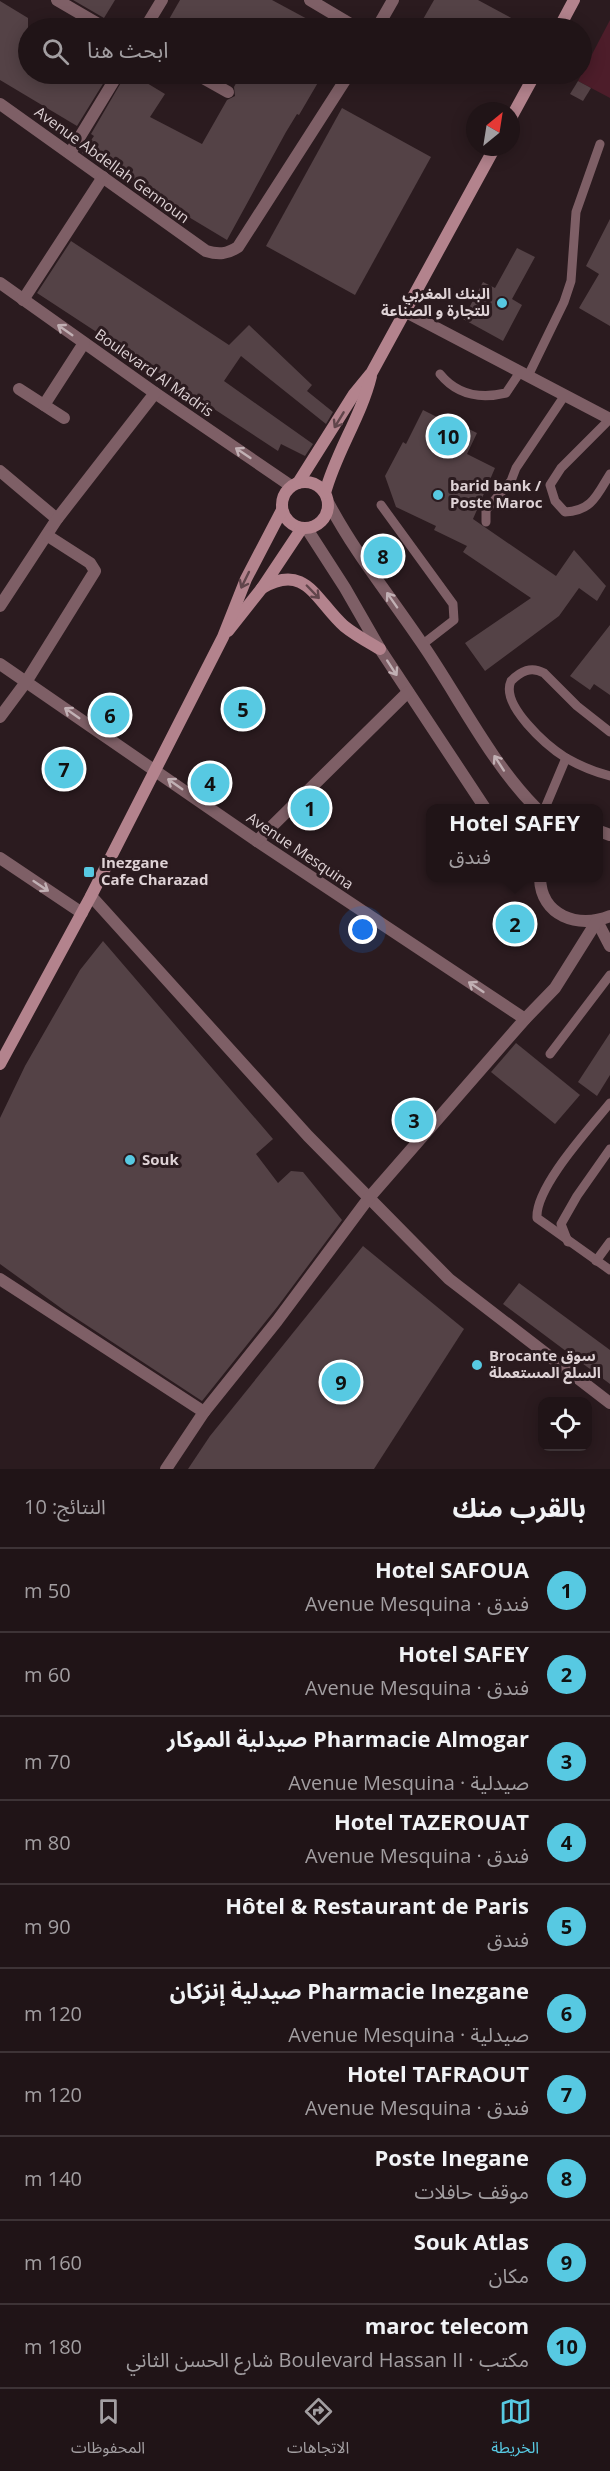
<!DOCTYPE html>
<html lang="ar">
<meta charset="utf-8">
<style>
body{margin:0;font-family:"Open Sans","Noto Sans Arabic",sans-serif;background:#2d2124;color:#f1f3f6;direction:rtl}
.controls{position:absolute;right:18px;bottom:18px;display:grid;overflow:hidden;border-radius:12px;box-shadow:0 3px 15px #0003}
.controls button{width:54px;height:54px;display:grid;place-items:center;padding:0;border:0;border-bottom:2px solid #3d3336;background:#201417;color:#f1f3f6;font:30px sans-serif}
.compass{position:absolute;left:466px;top:102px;width:54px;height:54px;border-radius:50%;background:#201417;box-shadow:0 3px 15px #0003;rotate:30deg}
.you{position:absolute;left:363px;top:930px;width:21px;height:21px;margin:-15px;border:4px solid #fff;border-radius:50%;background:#1a73e8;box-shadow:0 0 0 9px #1a73e833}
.badge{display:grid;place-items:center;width:39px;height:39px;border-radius:50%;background:#57c9e2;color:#111;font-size:20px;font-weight:700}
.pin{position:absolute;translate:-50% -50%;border:3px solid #fff;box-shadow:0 2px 6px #0006}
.popup{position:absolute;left:426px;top:804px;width:177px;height:78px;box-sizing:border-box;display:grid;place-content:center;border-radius:12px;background:#201417;filter:drop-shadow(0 2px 4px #0005);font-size:20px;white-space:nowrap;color:#a29ea1}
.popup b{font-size:22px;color:#f1f3f6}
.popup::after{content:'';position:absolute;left:50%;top:100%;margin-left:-12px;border:12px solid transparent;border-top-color:#201417}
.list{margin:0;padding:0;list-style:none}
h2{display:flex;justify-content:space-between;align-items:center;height:78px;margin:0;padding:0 24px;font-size:26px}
h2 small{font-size:20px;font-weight:400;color:#a29ea1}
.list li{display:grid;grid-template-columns:39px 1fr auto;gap:18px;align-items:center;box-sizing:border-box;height:84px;padding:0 24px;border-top:2px solid #3d3336}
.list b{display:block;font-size:22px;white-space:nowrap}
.list p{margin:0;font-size:20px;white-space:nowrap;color:#a29ea1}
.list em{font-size:20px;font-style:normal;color:#a29ea1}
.icon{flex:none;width:33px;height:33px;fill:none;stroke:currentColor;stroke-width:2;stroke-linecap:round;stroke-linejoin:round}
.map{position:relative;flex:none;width:610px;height:1469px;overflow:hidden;direction:ltr}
.search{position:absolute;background:#201417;box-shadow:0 3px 15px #0003;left:18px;right:18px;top:18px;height:66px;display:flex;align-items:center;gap:15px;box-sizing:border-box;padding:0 21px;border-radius:33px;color:#a29ea1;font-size:22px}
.sheet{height:918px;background:#201417}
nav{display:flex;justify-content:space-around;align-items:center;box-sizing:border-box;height:84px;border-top:2px solid #3d3336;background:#201417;font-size:16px;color:#a29ea1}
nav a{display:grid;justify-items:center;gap:3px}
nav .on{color:#57c9e2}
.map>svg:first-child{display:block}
</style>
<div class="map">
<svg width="610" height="1469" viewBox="0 0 610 1469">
<rect width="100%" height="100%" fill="#2b1b1f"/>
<!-- green -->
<polygon fill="#4d1d2a" points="610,20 610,98 578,81"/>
<!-- building -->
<g fill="#544246">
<polygon points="73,0 115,0 104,18"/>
<polygon points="180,0 272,0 324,28 164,28"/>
<polygon points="434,0 478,0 530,28 418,28"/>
<polygon points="0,1 28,18 28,74 109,74 77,126 0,80"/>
<polygon points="126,74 132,74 165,94 150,117 202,144 227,100 235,96 234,87 241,74 323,74 299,115 297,114 286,132 227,240 82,153 94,136 91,134"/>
<polygon points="578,81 591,88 583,101 570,94"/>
<polygon points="342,108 431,157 355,295 266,246"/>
<polygon points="610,219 610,326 579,308 599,274 586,266"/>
<polygon points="71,241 229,345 249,325 312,385 307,391 333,412 326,424 241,356 224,381 313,444 305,456 281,444 278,451 37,293"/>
<polygon points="517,248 535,257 512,299 522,305 503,341 463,319 483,282 495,288"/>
<polygon points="423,410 445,421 446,418 477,433 467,454 495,468 473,519 556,576 574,550 606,586 597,601 579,588 559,616 485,671 465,643 531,598 463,552 467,546 434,530 436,526 396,507 385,476 403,442 406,444"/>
<polygon points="610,625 610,695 594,684 590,690 570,676"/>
<polygon points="103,941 273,1139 256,1154 278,1183 291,1171 303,1172 342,1220 278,1306 202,1401 65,1311 0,1264 0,1118 25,1066 80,970"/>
<polygon points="610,1033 610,1075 597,1096 578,1082"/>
<polygon points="516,1043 580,1095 555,1124 491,1072"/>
<polygon points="363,1246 464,1329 374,1469 188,1469 210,1436"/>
<polygon points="519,1283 610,1350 610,1384 503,1304"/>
</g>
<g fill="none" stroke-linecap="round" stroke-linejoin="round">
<!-- lane -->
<g stroke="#7e5f66" stroke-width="9">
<path d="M440 374C457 395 481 399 506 393L520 372"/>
<polyline points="528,376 564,302 571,281 576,212 600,144"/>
<path d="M610 419 561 468 550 485 555 501 565 512C592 511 597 495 610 474"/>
<polyline points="381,505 453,604 454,620 423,644"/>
<polyline points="486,522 486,510 511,481 516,468 565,395"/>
<path d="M610 732 577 706 544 673C531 666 521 671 511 681 500 705 547 746 566 758 580 766 595 772 610 776"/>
<polyline points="545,808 566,758"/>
<polyline points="550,1054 610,975"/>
<path d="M610 1103C590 1128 535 1187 537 1218L610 1270"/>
<polyline points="568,1242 561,1224 577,1196 610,1149"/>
<polyline points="596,1261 610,1242"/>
</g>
<!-- street -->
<g stroke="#7e5f66" stroke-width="12">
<polyline points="57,0 105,28"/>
<polyline points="310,0 357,28"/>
<polyline points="145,28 162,0"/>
<polyline points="377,28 393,0"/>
<polyline points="196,74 228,92"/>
<path d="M0 104 206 251C219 255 227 254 238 247L349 74"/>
<polyline points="70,153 118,74"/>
<polyline points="0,283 155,393 291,486"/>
<polyline points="23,300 103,177"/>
<polyline points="406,312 610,419"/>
<polyline points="19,389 64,418"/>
<polyline points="44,405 84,343"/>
<polyline points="0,471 57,519"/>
<path d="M329 504C355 553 390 596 421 642 459 697 489 760 536 808"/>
<polyline points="307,529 345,588 380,649 485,808"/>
<polyline points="0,606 57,519 155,393"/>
<polyline points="0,664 257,841 525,1019"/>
<polyline points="0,717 26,682 95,571 90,563 48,536"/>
<polyline points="599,831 610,835"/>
<polyline points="257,841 408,692"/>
<polyline points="0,858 82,913"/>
<path d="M540 878C541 916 578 929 610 916"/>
<polyline points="91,896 308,1136 449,1279 610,1403"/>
<polyline points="597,921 610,946"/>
<polyline points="0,1279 204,1412"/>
<polyline points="166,1469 204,1412 277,1321 368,1199 525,1019 555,988 597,921"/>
</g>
<!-- secondary -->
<g stroke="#b3838d" stroke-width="12">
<polyline points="559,28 574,0"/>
<polyline points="511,118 535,74"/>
<circle cx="305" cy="505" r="23"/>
<polyline points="298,483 354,394 372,372 495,147"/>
<path d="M325 493C336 452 361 417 371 376"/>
<path d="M262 588C306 562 316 601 344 626 355 635 368 642 380 649"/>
<polyline points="228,631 262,588 302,528"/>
<polyline points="0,1064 91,896 223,637 246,579 282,510"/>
</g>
</g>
<!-- one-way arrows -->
<defs><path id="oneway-shaft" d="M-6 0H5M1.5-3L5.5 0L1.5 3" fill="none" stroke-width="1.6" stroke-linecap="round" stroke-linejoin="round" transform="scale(1.5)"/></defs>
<g stroke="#c1b0b4">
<use href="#oneway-shaft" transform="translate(65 330) rotate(-145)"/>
<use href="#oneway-shaft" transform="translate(243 453) rotate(-146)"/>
<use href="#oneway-shaft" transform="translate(392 600) rotate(-125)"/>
<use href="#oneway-shaft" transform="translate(392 668) rotate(57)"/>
<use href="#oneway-shaft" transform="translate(72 713) rotate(-145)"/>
<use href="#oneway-shaft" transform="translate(499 763) rotate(-123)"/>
<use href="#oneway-shaft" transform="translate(175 784) rotate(-145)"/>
<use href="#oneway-shaft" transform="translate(41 886) rotate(34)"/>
<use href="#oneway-shaft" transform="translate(476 987) rotate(-146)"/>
</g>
<g stroke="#61454b">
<use href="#oneway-shaft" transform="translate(339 420) rotate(121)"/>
<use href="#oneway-shaft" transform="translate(245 580) rotate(116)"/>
<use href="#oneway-shaft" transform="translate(313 592) rotate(46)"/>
</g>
<!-- markers -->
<g fill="#57c9e2" stroke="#2b1b1f" stroke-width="2">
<circle cx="502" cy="303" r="6"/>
<circle cx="438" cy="495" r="6"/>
<rect x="83" y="866" width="12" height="12" rx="3"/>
<circle cx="130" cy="1160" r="6"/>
<circle cx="477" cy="1365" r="6"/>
</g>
<g text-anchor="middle" stroke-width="6" stroke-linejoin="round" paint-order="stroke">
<!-- street labels -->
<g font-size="15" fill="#ded2d5" stroke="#2b1b1f">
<text transform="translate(112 165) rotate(36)" y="5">Avenue Abdellah Gennoun</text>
<text transform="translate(154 373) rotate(35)" y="5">Boulevard Al Madris</text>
<text transform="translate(300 851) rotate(34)" y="5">Avenue Mesquina</text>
</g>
<!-- poi labels -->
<g font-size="15" font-weight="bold" fill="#ded2d5" stroke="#2b1b1f" text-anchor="start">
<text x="490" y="299" text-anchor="end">البنك المغربي<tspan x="490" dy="17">للتجارة و الصناعة</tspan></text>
<text x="450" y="491">barid bank /<tspan x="450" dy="17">Poste Maroc</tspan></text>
<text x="101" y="868">Inezgane<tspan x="101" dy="17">Cafe Charazad</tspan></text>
<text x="142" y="1165">Souk</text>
<text x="489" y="1361">Brocante سوق<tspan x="489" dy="17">السلع المستعملة</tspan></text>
</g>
</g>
</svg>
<div class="controls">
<button><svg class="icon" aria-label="locate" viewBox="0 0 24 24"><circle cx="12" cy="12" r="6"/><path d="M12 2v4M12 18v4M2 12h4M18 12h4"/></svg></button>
</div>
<svg class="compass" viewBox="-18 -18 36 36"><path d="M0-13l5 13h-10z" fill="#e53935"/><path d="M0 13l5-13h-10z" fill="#a29ea1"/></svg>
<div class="you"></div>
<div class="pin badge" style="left:310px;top:808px">1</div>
<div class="pin badge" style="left:515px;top:924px">2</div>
<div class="popup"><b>Hotel SAFEY</b>فندق</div>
<div class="pin badge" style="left:414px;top:1120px">3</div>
<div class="pin badge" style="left:210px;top:783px">4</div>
<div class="pin badge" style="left:243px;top:709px">5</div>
<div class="pin badge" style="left:110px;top:715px">6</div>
<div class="pin badge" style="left:64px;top:769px">7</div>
<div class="pin badge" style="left:383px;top:556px">8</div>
<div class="pin badge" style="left:341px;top:1382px">9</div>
<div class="pin badge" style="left:448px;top:436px">10</div>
<div class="search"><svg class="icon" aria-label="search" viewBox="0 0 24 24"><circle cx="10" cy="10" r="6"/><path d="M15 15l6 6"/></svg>ابحث هنا</div>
</div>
<section class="sheet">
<h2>بالقرب منك<small>النتائج: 10</small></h2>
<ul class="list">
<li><span class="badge">1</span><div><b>Hotel SAFOUA</b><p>فندق · Avenue Mesquina</p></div><em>50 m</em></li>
<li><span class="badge">2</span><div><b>Hotel SAFEY</b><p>فندق · Avenue Mesquina</p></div><em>60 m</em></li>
<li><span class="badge">3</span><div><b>Pharmacie Almogar صيدلية الموكار</b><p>صيدلية · Avenue Mesquina</p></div><em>70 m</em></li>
<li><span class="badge">4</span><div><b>Hotel TAZEROUAT</b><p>فندق · Avenue Mesquina</p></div><em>80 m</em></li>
<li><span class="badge">5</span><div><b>Hôtel &amp; Restaurant de Paris</b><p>فندق</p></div><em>90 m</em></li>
<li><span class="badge">6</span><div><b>Pharmacie Inezgane صيدلية إنزكان</b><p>صيدلية · Avenue Mesquina</p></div><em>120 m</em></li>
<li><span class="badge">7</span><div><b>Hotel TAFRAOUT</b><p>فندق · Avenue Mesquina</p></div><em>120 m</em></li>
<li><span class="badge">8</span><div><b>Poste Inegane</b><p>موقف حافلات</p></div><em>140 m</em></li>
<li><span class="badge">9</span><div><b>Souk Atlas</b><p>مكان</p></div><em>160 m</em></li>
<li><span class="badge">10</span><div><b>maroc telecom</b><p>مكتب · Boulevard Hassan II شارع الحسن الثاني</p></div><em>180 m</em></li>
</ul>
</section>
<nav>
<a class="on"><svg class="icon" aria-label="map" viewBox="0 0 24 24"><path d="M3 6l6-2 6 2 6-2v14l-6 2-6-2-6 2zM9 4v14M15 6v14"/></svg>الخريطة</a>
<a><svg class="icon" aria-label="directions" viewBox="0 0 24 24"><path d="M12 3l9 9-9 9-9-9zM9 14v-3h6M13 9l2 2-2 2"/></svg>الاتجاهات</a>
<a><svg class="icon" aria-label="saved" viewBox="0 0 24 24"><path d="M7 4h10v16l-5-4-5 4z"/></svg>المحفوظات</a>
</nav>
